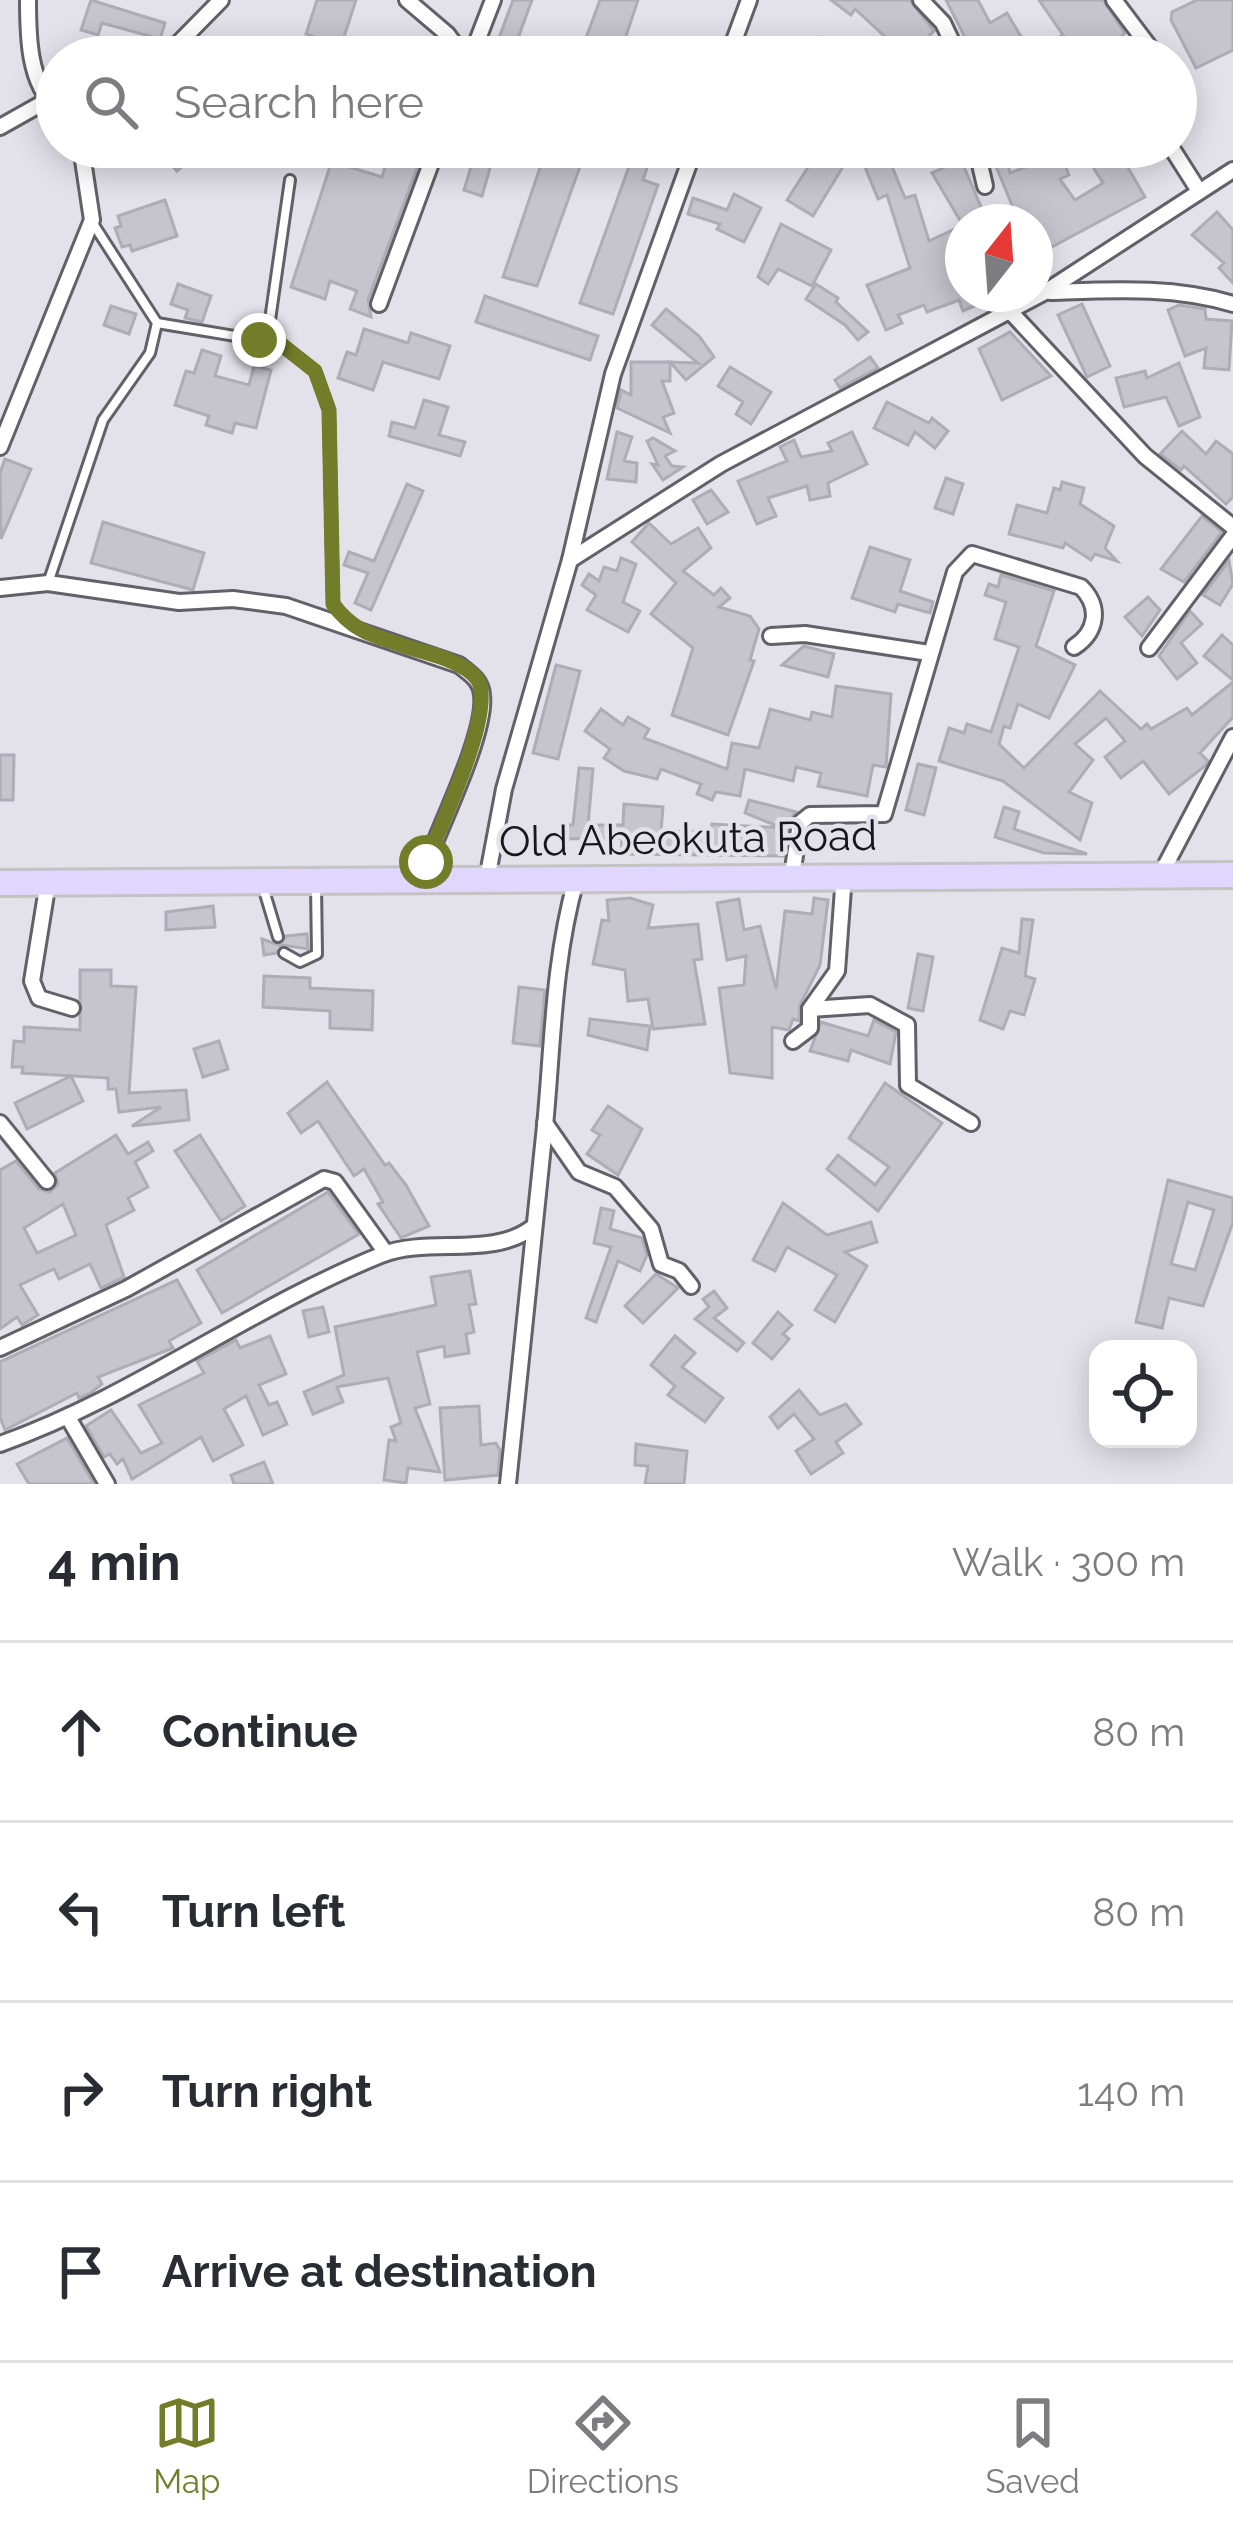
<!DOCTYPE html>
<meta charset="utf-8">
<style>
body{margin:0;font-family:Raleway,sans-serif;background:#f7f7f7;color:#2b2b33}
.controls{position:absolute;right:36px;bottom:36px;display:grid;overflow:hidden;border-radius:24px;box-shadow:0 6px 30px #0003}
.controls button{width:108px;height:108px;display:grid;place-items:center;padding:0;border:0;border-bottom:3px solid #e1e1e2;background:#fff;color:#2b2b33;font:60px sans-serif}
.compass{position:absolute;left:945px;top:204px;width:108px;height:108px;border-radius:50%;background:#fff;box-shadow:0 6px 30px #0003;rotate:17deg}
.stop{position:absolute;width:36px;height:36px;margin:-27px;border:9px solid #717d29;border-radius:50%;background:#fff}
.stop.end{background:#717d29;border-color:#fff;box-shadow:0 3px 12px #0008}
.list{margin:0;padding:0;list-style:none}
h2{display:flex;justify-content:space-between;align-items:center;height:156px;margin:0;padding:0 48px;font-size:51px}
h2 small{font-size:39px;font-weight:400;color:#7c7c81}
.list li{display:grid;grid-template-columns:78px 1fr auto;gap:36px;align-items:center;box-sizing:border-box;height:180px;padding:0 48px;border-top:3px solid #e1e1e2}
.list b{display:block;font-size:45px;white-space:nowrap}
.list em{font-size:39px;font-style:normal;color:#7c7c81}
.icon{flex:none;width:66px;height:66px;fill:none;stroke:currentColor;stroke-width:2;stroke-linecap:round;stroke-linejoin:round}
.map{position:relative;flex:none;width:1233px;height:1484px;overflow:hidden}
.search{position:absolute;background:#fff;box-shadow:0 6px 30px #0003;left:36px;right:36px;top:36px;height:132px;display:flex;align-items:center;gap:30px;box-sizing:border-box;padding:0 42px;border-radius:66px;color:#7c7c81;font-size:45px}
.sheet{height:876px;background:#fff}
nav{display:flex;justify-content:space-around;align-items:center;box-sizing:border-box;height:168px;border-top:3px solid #e1e1e2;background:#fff;font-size:33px;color:#7c7c81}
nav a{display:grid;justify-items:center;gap:6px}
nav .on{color:#717d29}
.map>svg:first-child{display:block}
</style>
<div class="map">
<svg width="1233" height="1484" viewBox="0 0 1233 1484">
<rect width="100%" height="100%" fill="#e3e1ea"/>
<!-- building -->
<g fill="#c6c4cd" stroke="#aeacb5" stroke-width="3" fill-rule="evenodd">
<polygon points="91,0 165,23 160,39 102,23 98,35 81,30"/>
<polygon points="317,0 356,0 341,46 306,34"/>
<polygon points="513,0 532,0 511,57 492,57"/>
<polygon points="600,0 638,0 619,57 579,57"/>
<polygon points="831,0 910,0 934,31 907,57 855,9 851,15"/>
<polygon points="946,0 978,0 990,23 1007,13 1033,57 1009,41 975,57"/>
<polygon points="1039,0 1103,0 1125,33 1116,41 1128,57 1048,57 1042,47 1063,35"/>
<polygon points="1197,0 1233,0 1233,50 1196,68 1171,20 1172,12"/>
<polygon points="819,37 841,57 770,57 784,42 800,57"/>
<polygon points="156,147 187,147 195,155 177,171"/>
<polygon points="391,147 425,147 368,300 371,317 350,309 357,291 330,281 325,299 291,287 334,154 348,159 346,166 382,177"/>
<polygon points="477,147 496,147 482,196 464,190"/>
<polygon points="547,147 587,147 537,286 503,277"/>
<polygon points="636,147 654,147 643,180 658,185 613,314 580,303"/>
<polygon points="865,147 884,147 905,198 915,195 929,241 963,225 963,294 1002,294 963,311 959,300 927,312 924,305 898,315 902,323 886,330 867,285 910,268 887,195 878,199 858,150"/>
<polygon points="988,147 1004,147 1010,173 1039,162 1034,147 1058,147 1069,175 1060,179 1075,200 1103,183 1093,167 1119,152 1145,197 1035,256 1035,222 1019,222"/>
<polygon points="819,150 844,165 813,216 787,200"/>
<polygon points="961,160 982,209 987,222 961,222 932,173"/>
<polygon points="734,194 761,208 744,242 717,229 720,224 688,214 693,198 727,210"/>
<polygon points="165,200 177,236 132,251 130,245 122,247 115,228 121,226 118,216"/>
<polygon points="1217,212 1233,230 1233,283 1219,268 1224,263 1192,235"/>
<polygon points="781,224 831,250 812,286 778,269 768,284 758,277"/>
<polygon points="178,284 211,296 202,322 185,318 188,310 171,304"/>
<polygon points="816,284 838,298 836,302 868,332 858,340 845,325 806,299"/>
<polygon points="485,296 598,336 590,360 476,322"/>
<polygon points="1082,304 1110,366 1087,377 1058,315"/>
<polygon points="1179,305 1205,309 1206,319 1232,321 1229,370 1204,368 1206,348 1185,356 1168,310"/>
<polygon points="111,306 136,314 129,334 104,325"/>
<polygon points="666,309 699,336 714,357 686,380 670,362 698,363 652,325"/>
<polygon points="364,329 408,343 411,333 450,346 439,379 383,362 373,390 338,378 347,352 356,355"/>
<polygon points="1010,332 1051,376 1002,400 979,349"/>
<polygon points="202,350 221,356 215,376 249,385 254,366 271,370 256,428 235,423 232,433 206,425 209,416 175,405 186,371 194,373"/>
<polygon points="870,357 878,368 840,388 835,380"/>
<polygon points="631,362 670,362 670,381 662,381 674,413 663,417 670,433 617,408 621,390 631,395"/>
<polygon points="1179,363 1200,417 1179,426 1166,397 1124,407 1116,378 1145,371 1147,378"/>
<polygon points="730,367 771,392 751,424 736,414 743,402 718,386"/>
<polygon points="424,400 448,407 439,435 465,442 460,456 389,436 392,422 415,428"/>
<polygon points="887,402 929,423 932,418 948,431 935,448 915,432 908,445 874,428"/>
<polygon points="1182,431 1206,454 1216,441 1233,454 1233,497 1226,504 1184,466 1181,470 1160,454"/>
<polygon points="617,432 632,437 624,461 637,463 636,482 607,479"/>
<polygon points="852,432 867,464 828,483 830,496 810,500 807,486 768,498 776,516 757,524 738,481 787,461 780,447 794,440 801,457 832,451 828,443"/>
<polygon points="653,438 675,451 665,456 672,466 683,467 663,480 652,464 658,465 647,441"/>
<polygon points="5,459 31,469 1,539 0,473"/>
<polygon points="946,478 963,484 953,514 935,508"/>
<polygon points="1062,482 1084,488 1080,504 1114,526 1105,548 1117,561 1095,554 1091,560 1065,543 1063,548 1009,534 1017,505 1047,513 1054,488 1060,490"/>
<polygon points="407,484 423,491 371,610 355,603 368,573 344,565 349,552 374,561"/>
<polygon points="711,490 728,512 707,524 693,500"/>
<polygon points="1202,516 1222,532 1184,582 1161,569"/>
<polygon points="103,522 204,553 193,590 91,563"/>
<polygon points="649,523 671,544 698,528 711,548 683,571 714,595 721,588 730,598 719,607 750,616 759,629 750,660 754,661 728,735 672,715 693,648 651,614 676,583 632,542"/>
<polygon points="870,547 910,560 900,591 933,602 930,613 898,604 895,612 852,598"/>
<polygon points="621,558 636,564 623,602 640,611 628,632 587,610 596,595 582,585 589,574 599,581 604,567 617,571"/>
<polygon points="1229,561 1233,584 1220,605 1203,595"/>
<polygon points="1001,575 1054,591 1036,646 1075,665 1049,718 1018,704 1010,728 1004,726 999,744 1024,768 1100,691 1141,729 1147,724 1151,729 1187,708 1192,715 1233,682 1233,717 1200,753 1208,761 1205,766 1169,794 1143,761 1121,778 1105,757 1125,741 1106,718 1075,744 1093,760 1069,792 1092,803 1080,840 1003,781 939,761 949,728 964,733 967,724 991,732 1019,647 995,639 1006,602 985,595 989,584 998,587"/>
<polygon points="1148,597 1160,610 1142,636 1125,617"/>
<polygon points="1190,611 1202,624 1181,643 1197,663 1177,679 1159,656"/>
<polygon points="1222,635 1233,645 1233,680 1204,656"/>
<polygon points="804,646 834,654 828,677 782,665"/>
<polygon points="556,665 580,671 558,759 533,753"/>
<polygon points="836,686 891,694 886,767 873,765 867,796 818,786 821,773 796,767 793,781 745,769 740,796 716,792 712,800 697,794 701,784 661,769 657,779 624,771 604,758 610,749 585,731 601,709 623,725 628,717 649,729 644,738 727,769 732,743 759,748 770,709 810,720 812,712 832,717"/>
<polygon points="0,755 14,755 13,800 0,800"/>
<polygon points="918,764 936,768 924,815 906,810"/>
<polygon points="579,768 593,769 588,825 623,825 624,804 663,807 661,831 711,832 712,824 782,828 745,813 749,800 796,812 789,821 784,856 621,854 622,838 562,839 562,825 573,825"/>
<polygon points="1004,807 1019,812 1014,829 1087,854 1044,853 995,837"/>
<polygon points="630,898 653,905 648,928 698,924 702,959 694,960 705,1024 653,1029 648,999 628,1001 625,970 593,964 602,920 609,921 607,900"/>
<polygon points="814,898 828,900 820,965 800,1005 799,1021 793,1019 789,1030 772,1027 772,1078 730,1073 719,988 744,985 746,956 727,960 717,903 739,899 744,930 760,926 776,989 785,911 812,914"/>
<polygon points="213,906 215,927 166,930 166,912"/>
<polygon points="1022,919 1033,920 1025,976 1035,979 1024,1015 1010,1011 1003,1029 980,1020 1002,948 1019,953"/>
<polygon points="307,934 308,949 283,945 276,953 264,955 262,939 279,945 286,936"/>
<polygon points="918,954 933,957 923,1011 908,1008"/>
<polygon points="80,970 111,970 111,986 136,987 129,1093 186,1090 189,1120 132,1126 161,1107 119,1112 116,1089 108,1089 108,1078 22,1073 23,1067 12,1067 14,1041 24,1042 24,1027 80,1030"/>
<polygon points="264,976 310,978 310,988 373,991 372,1030 330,1028 330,1011 263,1007"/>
<polygon points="519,987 545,990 540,1046 513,1043"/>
<polygon points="590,1019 650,1026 647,1050 588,1035"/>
<polygon points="874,1020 896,1032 890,1064 851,1050 848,1061 810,1051 821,1022 868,1036"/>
<polygon points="219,1041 228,1069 203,1077 194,1049"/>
<polygon points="71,1076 83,1101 27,1129 15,1103"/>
<polygon points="327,1082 385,1165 389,1163 406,1185 429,1226 401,1238 378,1204 383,1202 364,1169 354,1176 318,1121 301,1133 288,1113"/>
<polygon points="885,1083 942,1123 878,1211 827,1169 838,1155 875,1185 889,1167 849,1138"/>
<polygon points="608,1106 642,1129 618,1175 587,1154 600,1135 592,1130"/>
<path d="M116 1135 128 1154 148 1142 153 1151 135 1162 148 1187 128 1198 134 1210 106 1225 124 1277 101 1288 90 1264 59 1279 54 1269 20 1285 38 1315 22 1325 17 1317 0 1329V1170L16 1161 39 1189 50 1192 58 1184 55 1173ZM63 1204 76 1235 37 1253 24 1228Z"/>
<polygon points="200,1135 245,1206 221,1221 175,1151"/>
<path d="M1168 1180 1233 1198V1222L1203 1306 1169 1298 1162 1328 1136 1322ZM1188 1202 1214 1210 1195 1270 1171 1264Z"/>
<polygon points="328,1192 359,1234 222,1313 197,1270"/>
<polygon points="783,1203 827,1235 871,1222 877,1242 845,1252 867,1266 835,1322 815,1310 837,1275 787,1247 775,1271 753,1260"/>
<polygon points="601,1208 614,1211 610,1229 642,1238 647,1255 640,1271 618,1261 596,1322 586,1318 611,1247 594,1243"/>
<polygon points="470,1271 476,1304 469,1305 474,1332 466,1334 469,1353 445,1357 444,1346 417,1352 430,1404 415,1408 440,1472 408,1468 406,1483 384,1480 389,1440 396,1441 391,1427 401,1423 388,1378 337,1387 343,1402 313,1414 304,1392 344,1375 335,1327 436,1305 431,1277"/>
<polygon points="656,1274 678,1288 643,1323 625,1306"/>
<polygon points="177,1280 201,1323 169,1341 173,1348 98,1377 102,1384 92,1392 79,1398 77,1393 5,1430 0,1417 0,1362"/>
<polygon points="714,1291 727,1308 714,1318 744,1343 737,1351 695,1319 709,1307 703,1299"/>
<polygon points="323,1307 329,1332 309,1337 303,1311"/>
<polygon points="778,1312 792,1325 783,1334 789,1339 772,1359 753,1343"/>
<polygon points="270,1336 286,1374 259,1385 269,1405 277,1402 287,1424 263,1435 246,1396 224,1409 243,1445 213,1461 201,1437 132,1479 123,1459 117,1464 110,1454 104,1457 86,1426 111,1410 141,1453 162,1443 139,1405 204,1373 197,1361 236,1340 240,1348"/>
<polygon points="675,1336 695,1353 682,1367 723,1398 705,1422 668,1395 675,1386 651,1365"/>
<polygon points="799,1390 820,1415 846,1404 861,1424 836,1442 843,1453 811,1474 796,1451 814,1439 794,1414 778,1428 770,1417"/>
<polygon points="479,1406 481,1445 496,1443 500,1450 498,1475 445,1480 440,1408"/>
<polygon points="67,1438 94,1484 29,1484 17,1464"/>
<polygon points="636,1444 687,1451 684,1484 645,1484 648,1466 635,1465"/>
<polygon points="264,1462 273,1484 234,1484 231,1475"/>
</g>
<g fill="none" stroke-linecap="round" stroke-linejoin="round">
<defs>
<g id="service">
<polyline points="157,323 259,340 268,334 290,180"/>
<polyline points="268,334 315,371 329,410 333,604 349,626"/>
<polyline points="48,583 103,420 150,353 157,323 92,222"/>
<polyline points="263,887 278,937"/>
<polyline points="284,953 300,962 317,954 316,886"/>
</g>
<g id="minor">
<path d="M28 0C28 33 28 85 57 107"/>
<polyline points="407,0 447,34 464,57"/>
<polyline points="921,0 943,23 959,57"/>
<polyline points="1114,0 1157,57"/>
<polyline points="165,57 221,0"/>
<polyline points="471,57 493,0"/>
<polyline points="728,57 749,0"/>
<polyline points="1176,93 1176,101"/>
<polyline points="0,127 48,100"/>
<polyline points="976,147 985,186"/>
<polyline points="1171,147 1199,191"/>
<path d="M1050 292C1112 290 1173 286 1233 304"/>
<polyline points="379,304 437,147"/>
<polyline points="1007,308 1145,456 1233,527"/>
<polyline points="0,447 92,220 81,147"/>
<polyline points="570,560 721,464 1045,292 1233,170"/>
<path d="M0 588 48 583 179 602 233 599 286 606 459 665C470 674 481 680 482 695 487 734 436 834 421 877"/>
<polyline points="771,636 805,634 929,653"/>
<polyline points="1149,648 1233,536"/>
<polyline points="1161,874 1233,737"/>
<path d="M792 875 800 823 810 815 884 814 955 572 972 554 1081 587C1101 607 1097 632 1074 647"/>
<polyline points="487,879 504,789 570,560 613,374 695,147"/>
<polyline points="48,882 32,981 39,998 72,1008"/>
<polyline points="810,1009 870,1005 907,1025 908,1085 971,1123"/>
<polyline points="793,1041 810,1028 810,1009 837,971 844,875"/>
<polyline points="0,1123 47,1181"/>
<polyline points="545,1123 579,1172 615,1187 651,1229 661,1264 679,1271 691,1286"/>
<polyline points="0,1348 126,1289 324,1179 335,1182 386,1253"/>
<polyline points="69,1419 107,1484"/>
<path d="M0 1444C135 1396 249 1308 381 1255 429 1236 492 1259 533 1227"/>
<path d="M508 1484C520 1365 533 1246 545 1126 553 1042 553 963 576 880"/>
</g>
<polyline id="trunk" points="0,883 1233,875"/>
</defs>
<!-- service casing -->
<use href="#service" stroke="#626068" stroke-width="14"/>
<!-- minor casing -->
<use href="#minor" stroke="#626068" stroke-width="20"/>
<!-- trunk casing -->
<use href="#trunk" stroke="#c3c3c3" stroke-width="30"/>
<!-- service -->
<use href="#service" stroke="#fff" stroke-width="8"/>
<!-- minor -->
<use href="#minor" stroke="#fff" stroke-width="14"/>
<!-- trunk -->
<use href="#trunk" stroke="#e0d7ff" stroke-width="24"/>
</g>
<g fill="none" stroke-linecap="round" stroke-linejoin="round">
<!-- route -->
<path stroke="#717d29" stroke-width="15" d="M259 340 268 334 315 371 329 410 333 604C352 630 371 635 401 645 423 653 462 659 477 679 498 707 439 829 426 862"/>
</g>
<g text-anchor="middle" stroke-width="9" stroke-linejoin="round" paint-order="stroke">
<!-- street labels -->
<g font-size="42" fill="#18171a" stroke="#e3e1ea">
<text transform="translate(688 838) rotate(-1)" y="15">Old Abeokuta Road</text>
</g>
</g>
</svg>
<div class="controls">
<button><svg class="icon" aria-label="locate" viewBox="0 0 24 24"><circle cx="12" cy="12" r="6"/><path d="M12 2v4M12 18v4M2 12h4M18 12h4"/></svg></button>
</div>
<svg class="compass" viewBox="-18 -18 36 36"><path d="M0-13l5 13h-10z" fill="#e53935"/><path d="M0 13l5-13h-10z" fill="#7c7c81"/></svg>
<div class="stop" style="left:426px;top:862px"></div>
<div class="stop end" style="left:259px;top:340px"></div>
<div class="search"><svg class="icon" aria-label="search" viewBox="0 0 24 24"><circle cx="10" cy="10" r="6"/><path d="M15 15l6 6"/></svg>Search here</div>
</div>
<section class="sheet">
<h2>4 min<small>Walk · 300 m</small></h2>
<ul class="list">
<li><svg class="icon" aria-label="ahead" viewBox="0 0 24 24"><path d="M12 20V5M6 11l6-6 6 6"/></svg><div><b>Continue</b></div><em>80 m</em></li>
<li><svg class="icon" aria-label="left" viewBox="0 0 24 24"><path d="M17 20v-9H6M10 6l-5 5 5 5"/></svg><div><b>Turn left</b></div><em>80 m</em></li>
<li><svg class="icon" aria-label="right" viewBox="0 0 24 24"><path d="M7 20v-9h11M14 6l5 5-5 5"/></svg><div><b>Turn right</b></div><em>140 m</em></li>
<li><svg class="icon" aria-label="arrive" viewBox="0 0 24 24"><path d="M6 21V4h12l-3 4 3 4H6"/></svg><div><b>Arrive at destination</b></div></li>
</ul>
</section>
<nav>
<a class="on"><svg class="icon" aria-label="map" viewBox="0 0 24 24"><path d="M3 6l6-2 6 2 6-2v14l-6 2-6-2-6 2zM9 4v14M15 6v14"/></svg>Map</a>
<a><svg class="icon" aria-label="directions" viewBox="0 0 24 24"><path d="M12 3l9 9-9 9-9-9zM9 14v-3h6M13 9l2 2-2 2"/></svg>Directions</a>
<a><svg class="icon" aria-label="saved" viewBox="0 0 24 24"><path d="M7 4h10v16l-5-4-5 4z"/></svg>Saved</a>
</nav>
